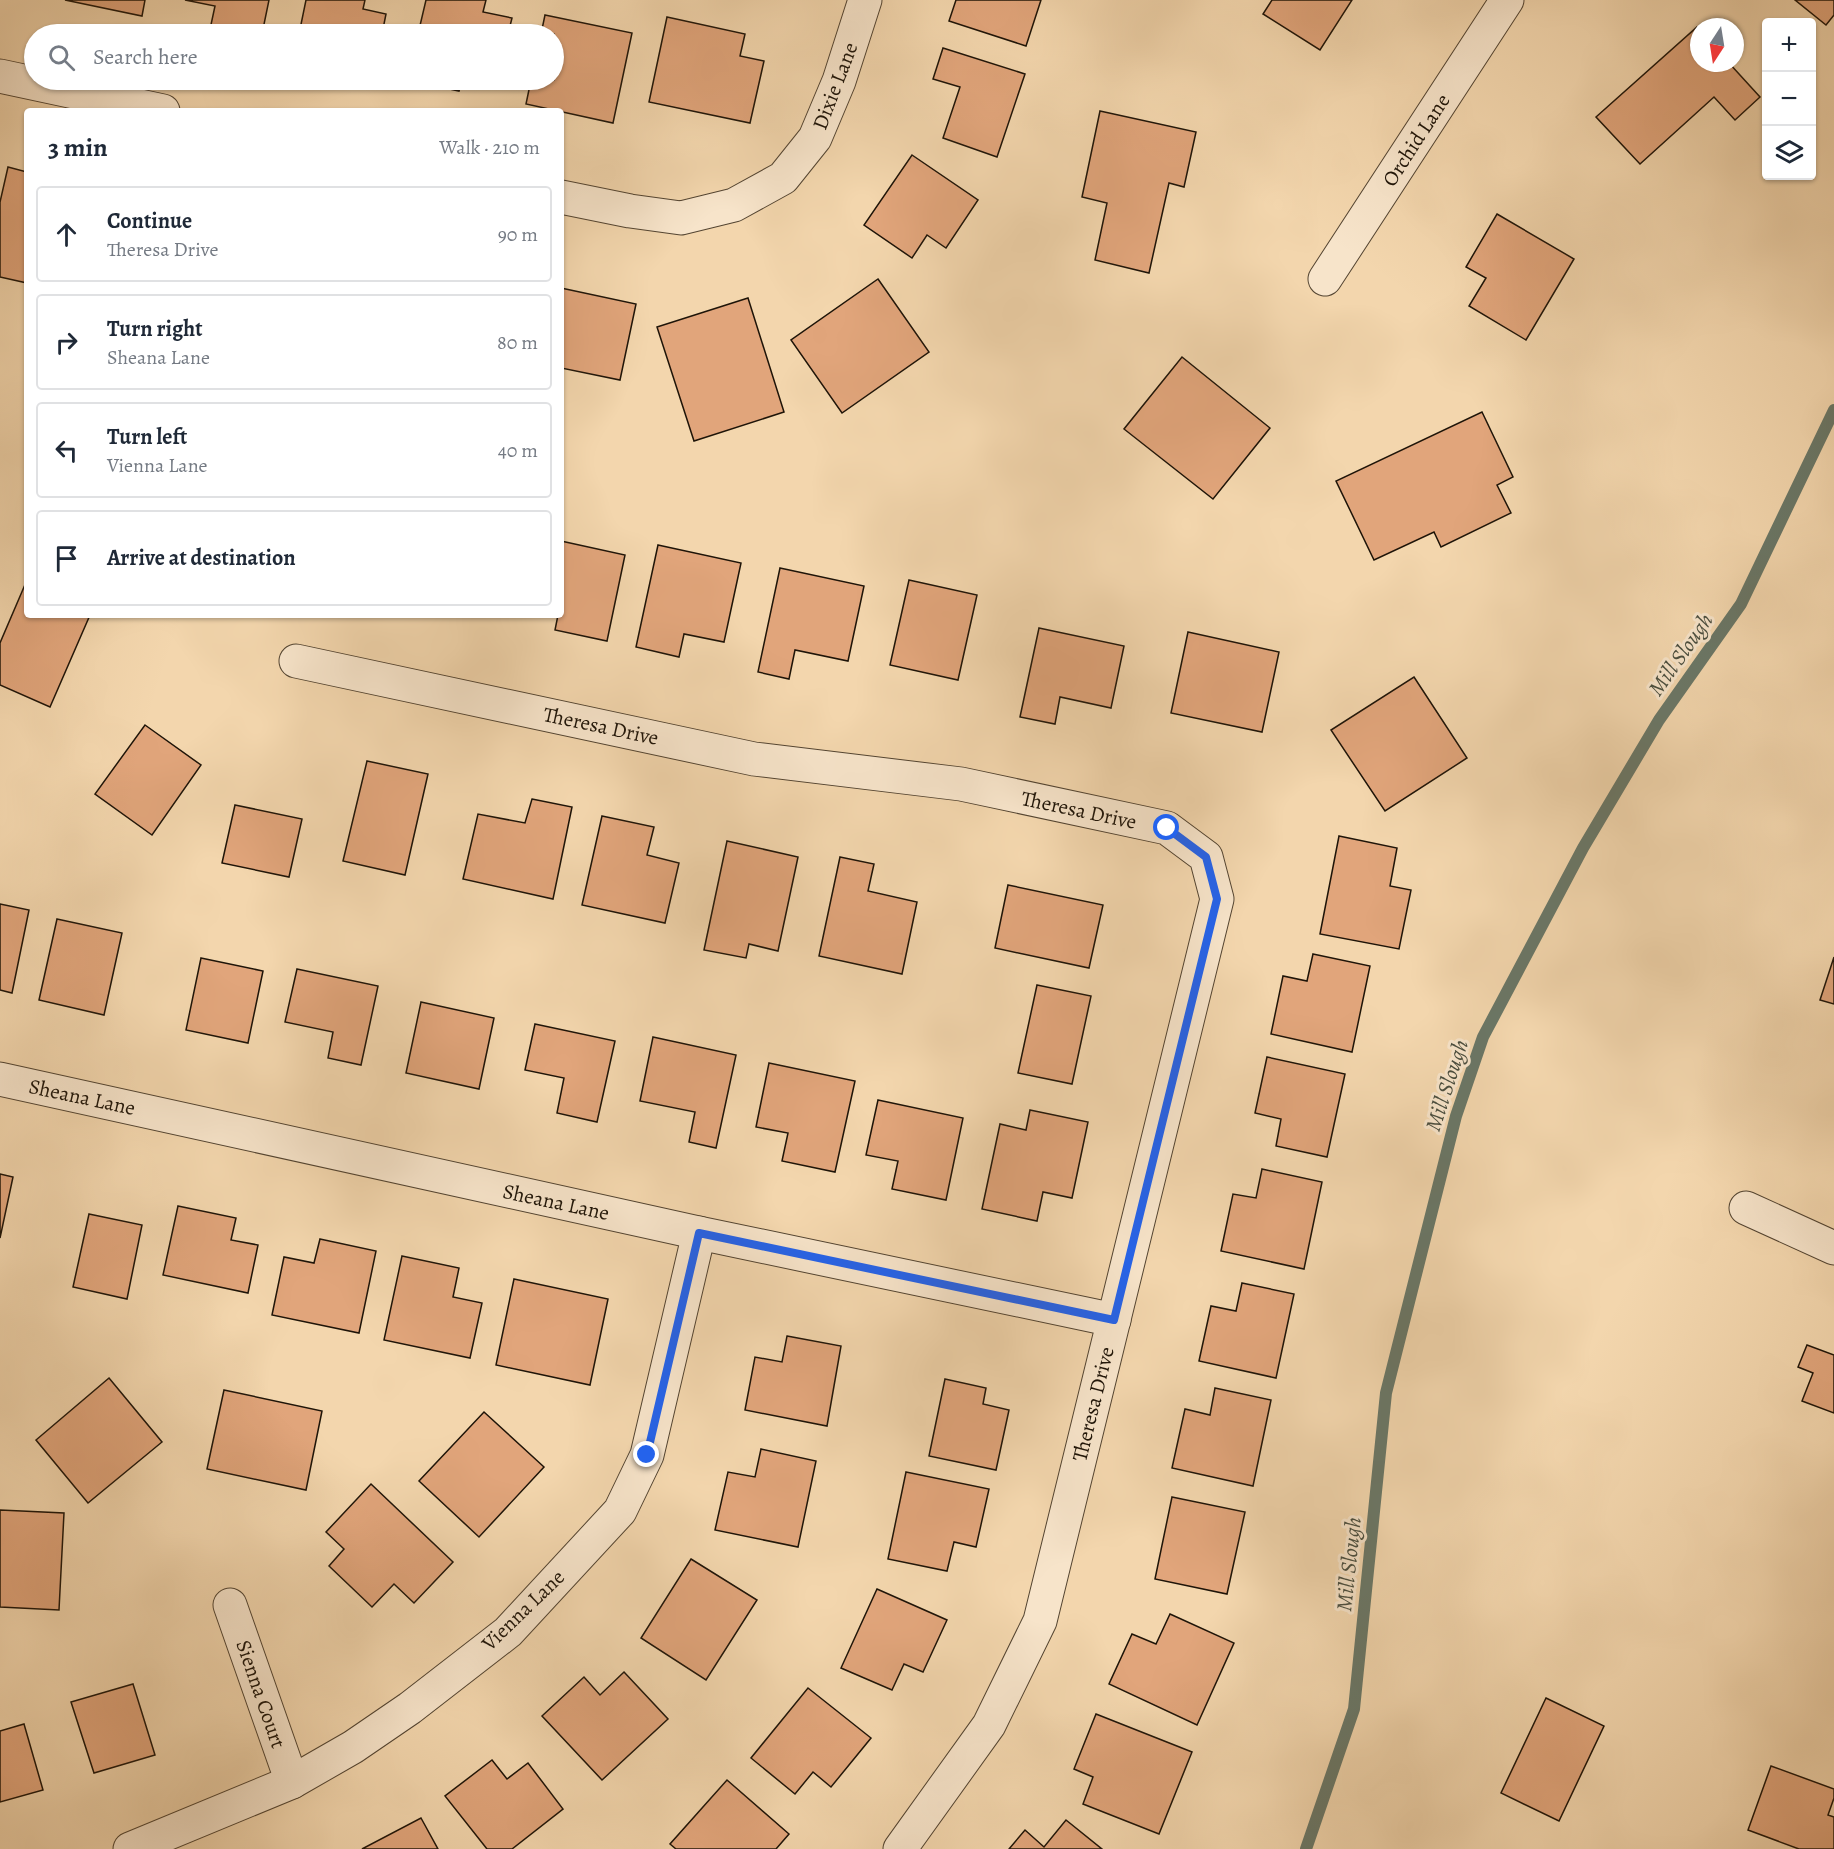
<!DOCTYPE html>
<meta charset="utf-8">
<style>
body{margin:0;font-family:Alegreya,serif;background:#f2f2f3;color:#1f2937}
.controls{position:absolute;right:18px;top:18px;display:grid;overflow:hidden;border-radius:6px;box-shadow:0 2px 4px #0004}
.controls button{width:54px;height:54px;display:grid;place-items:center;padding:0;border:0;border-bottom:2px solid #e0e1e3;background:#fff;color:#1f2937;font:30px sans-serif}
.compass{position:absolute;left:1690px;top:18px;width:54px;height:54px;border-radius:50%;background:#fff;box-shadow:0 2px 4px #0004;rotate:192deg}
.stop{position:absolute;width:18px;height:18px;margin:-14px;border:4px solid #2563eb;border-radius:50%;background:#fff}
.stop.end{background:#2563eb;border-color:#fff;box-shadow:0 2px 6px #0008}
.list{margin:0;padding:0;list-style:none}
h2{display:flex;justify-content:space-between;align-items:center;height:78px;margin:0;padding:0 24px;font-size:26px}
h2 small{font-size:20px;font-weight:400;color:#747a83}
.list li{display:grid;grid-template-columns:39px 1fr auto;gap:18px;align-items:center;box-sizing:border-box;height:96px;margin:0 12px 12px;padding:0 12px;border:2px solid #e0e1e3;border-radius:6px}
.list b{display:block;font-size:22px;white-space:nowrap}
.list p{margin:0;font-size:20px;white-space:nowrap;color:#747a83}
.list em{font-size:20px;font-style:normal;color:#747a83}
.icon{flex:none;width:33px;height:33px;fill:none;stroke:currentColor;stroke-width:2;stroke-linecap:round;stroke-linejoin:round}
.map{position:relative;flex:none;width:1834px;height:1849px;overflow:hidden}
.search{position:absolute;background:#fff;box-shadow:0 2px 4px #0004;left:24px;top:24px;width:540px;height:66px;display:flex;align-items:center;gap:15px;box-sizing:border-box;padding:0 21px;border-radius:33px;color:#747a83;font-size:22px}
.panel{position:absolute;background:#fff;box-shadow:0 2px 4px #0004;left:24px;top:108px;width:540px;height:510px;border-radius:6px}
.map>svg:first-child{display:block}
</style>
<div class="map">
<svg width="1834" height="1849" viewBox="0 0 1834 1849">
<rect width="100%" height="100%" fill="#f3d6ad"/>
<filter id="stains"><feTurbulence type="fractalNoise" baseFrequency=".00333" numOctaves="4"/><feColorMatrix values="0 0 0 0 .2 0 0 0 0 .09 0 0 0 0 .02 0 0 0 .5 -.17"/></filter>
<radialGradient id="worn" r=".72"><stop offset=".6" stop-color="#630" stop-opacity="0"/><stop offset="1" stop-color="#630" stop-opacity=".3"/></radialGradient>
<g fill="none" stroke-linecap="round" stroke-linejoin="round">
<!-- stream -->
<polyline stroke="#6a7767" stroke-width="12" points="1306,1849 1354,1709 1386,1393 1456,1116 1483,1037 1583,848 1659,720 1741,604 1834,410"/>
</g>
<!-- building -->
<g fill="#e1a57b" stroke="#1e1408" stroke-width="1.5">
<polygon points="65,0 145,0 142,16"/>
<polygon points="185,0 269,0 262,34 209,34 215,6"/>
<polygon points="306,0 365,0 363,9 386,14 382,34 299,34"/>
<polygon points="426,0 486,0 483,12 512,18 508,34 418,34"/>
<polygon points="956,0 1041,0 1026,46 949,21"/>
<polygon points="1272,0 1352,0 1320,50 1263,14"/>
<polygon points="1795,0 1834,0 1834,15 1826,25"/>
<polygon points="545,15 632,33 613,123 526,104 531,80 554,80 554,34 541,34"/>
<polygon points="667,17 745,34 740,56 764,61 750,123 649,102"/>
<polygon points="1697,27 1699,30 1699,63 1729,63 1760,97 1735,120 1714,97 1640,164 1596,117"/>
<polygon points="943,48 1025,74 997,157 943,138 960,87 933,79"/>
<polygon points="409,80 462,80 459,91"/>
<polygon points="1100,111 1196,132 1184,187 1169,183 1149,273 1095,260 1107,203 1082,197"/>
<polygon points="912,155 978,200 946,248 927,235 912,258 864,225"/>
<polygon points="8,167 27,172 27,283 0,277 0,202"/>
<polygon points="1497,214 1574,259 1526,340 1469,306 1486,278 1466,267"/>
<polygon points="878,279 929,352 842,413 791,340"/>
<polygon points="561,288 636,304 620,380 561,368"/>
<polygon points="748,298 784,412 694,441 657,327"/>
<polygon points="1182,357 1270,428 1213,499 1124,429"/>
<polygon points="1482,412 1513,477 1497,485 1511,513 1441,547 1434,532 1374,560 1336,481"/>
<polygon points="561,541 625,555 607,641 555,630 558,615 561,615"/>
<polygon points="658,545 741,563 724,642 684,634 679,657 636,647"/>
<polygon points="780,568 864,586 848,661 795,650 789,679 758,672"/>
<polygon points="27,580 27,615 90,615 50,707 0,685 0,643"/>
<polygon points="909,580 977,595 958,680 890,665"/>
<polygon points="1039,628 1124,646 1111,708 1060,697 1055,724 1020,717"/>
<polygon points="1188,632 1279,652 1262,732 1171,713"/>
<polygon points="1414,677 1467,758 1385,811 1331,730"/>
<polygon points="145,725 201,765 152,835 95,794"/>
<polygon points="367,761 428,774 405,875 343,861"/>
<polygon points="532,799 572,807 553,899 463,879 478,814 525,823"/>
<polygon points="235,805 302,819 289,877 222,863"/>
<polygon points="602,816 654,827 647,855 679,863 665,923 582,905"/>
<polygon points="1339,836 1397,848 1390,886 1411,890 1399,949 1320,934"/>
<polygon points="727,841 798,857 778,951 749,944 746,958 704,950"/>
<polygon points="840,857 874,864 868,891 917,902 902,974 819,956"/>
<polygon points="1008,885 1103,905 1089,968 995,948"/>
<polygon points="0,904 29,910 12,993 0,990"/>
<polygon points="57,919 122,933 104,1015 39,1000"/>
<polygon points="1313,954 1370,966 1352,1052 1271,1034 1283,976 1307,981"/>
<polygon points="1834,957 1834,1004 1820,1000"/>
<polygon points="201,958 263,971 248,1043 186,1030"/>
<polygon points="297,969 378,986 361,1065 328,1058 333,1032 285,1022"/>
<polygon points="1037,985 1091,996 1072,1084 1018,1073"/>
<polygon points="421,1002 494,1018 479,1089 406,1073"/>
<polygon points="535,1024 615,1041 597,1122 557,1113 564,1078 525,1070"/>
<polygon points="653,1037 736,1055 716,1148 689,1142 695,1112 640,1101"/>
<polygon points="1267,1057 1345,1074 1327,1157 1276,1146 1281,1119 1255,1113"/>
<polygon points="769,1063 855,1081 835,1172 782,1161 788,1133 756,1127"/>
<polygon points="878,1100 963,1118 946,1200 892,1189 898,1161 866,1155"/>
<polygon points="1030,1110 1088,1122 1072,1198 1043,1192 1037,1221 982,1209 1000,1124 1026,1130"/>
<polygon points="1262,1169 1322,1182 1304,1269 1221,1251 1233,1194 1256,1198"/>
<polygon points="0,1174 13,1177 0,1238"/>
<polygon points="178,1206 236,1218 231,1240 258,1245 248,1293 163,1275"/>
<polygon points="89,1214 142,1225 127,1299 73,1287"/>
<polygon points="320,1239 376,1251 359,1333 272,1315 284,1257 314,1263"/>
<polygon points="402,1256 459,1268 453,1297 482,1303 470,1358 384,1340"/>
<polygon points="514,1279 608,1299 590,1385 496,1365"/>
<polygon points="1242,1283 1294,1294 1276,1378 1199,1361 1211,1306 1236,1311"/>
<polygon points="787,1336 841,1346 827,1426 745,1410 755,1357 782,1362"/>
<polygon points="1807,1345 1834,1355 1834,1413 1802,1401 1813,1373 1798,1367"/>
<polygon points="109,1378 162,1442 88,1503 36,1440"/>
<polygon points="945,1379 986,1388 983,1404 1009,1410 996,1470 929,1456"/>
<polygon points="1215,1388 1271,1400 1253,1486 1172,1468 1185,1409 1210,1415"/>
<polygon points="224,1390 322,1411 306,1490 207,1469"/>
<polygon points="484,1412 544,1467 479,1537 419,1481"/>
<polygon points="761,1449 816,1461 798,1547 715,1530 728,1472 755,1477"/>
<polygon points="906,1472 989,1489 976,1547 954,1542 947,1571 888,1559"/>
<polygon points="371,1484 453,1562 414,1603 394,1584 372,1607 329,1566 344,1549 326,1532"/>
<polygon points="1172,1497 1245,1512 1227,1594 1155,1579"/>
<polygon points="0,1510 64,1513 59,1610 0,1607"/>
<polygon points="691,1559 757,1600 706,1680 641,1638"/>
<polygon points="877,1589 947,1620 923,1672 904,1664 892,1690 841,1668"/>
<polygon points="1170,1614 1234,1643 1197,1725 1109,1684 1132,1634 1156,1644"/>
<polygon points="624,1672 668,1719 602,1780 542,1716 584,1677 600,1695"/>
<polygon points="133,1684 155,1755 94,1773 71,1702"/>
<polygon points="808,1688 871,1738 831,1787 813,1772 795,1794 751,1758"/>
<polygon points="1546,1698 1604,1726 1559,1821 1501,1793"/>
<polygon points="1096,1714 1192,1752 1159,1834 1083,1804 1093,1777 1074,1769"/>
<polygon points="24,1724 43,1790 0,1802 0,1731"/>
<polygon points="492,1760 507,1779 528,1763 563,1809 512,1849 487,1849 445,1796"/>
<polygon points="1771,1766 1834,1789 1834,1798 1828,1815 1834,1817 1834,1849 1799,1849 1748,1830"/>
<polygon points="727,1780 789,1834 776,1849 676,1849 670,1844"/>
<polygon points="421,1818 438,1849 362,1849"/>
<polygon points="1066,1820 1102,1849 1009,1849 1025,1830 1044,1847"/>
</g>
<g fill="none" stroke-linecap="round" stroke-linejoin="round">
<defs>
<g id="minor">
<polyline points="0,76 163,111"/>
<polyline points="561,197 630,211 681,218 734,205 783,178 815,138 839,81 865,0"/>
<polyline points="1325,279 1507,0"/>
<polyline points="296,661 754,759 961,784 1167,828 1206,857 1217,899 1040,1621 989,1725 900,1849"/>
<polyline points="0,1079 699,1233 1114,1320"/>
<polyline points="1746,1208 1834,1248"/>
<polyline points="230,1605 292,1782"/>
<polyline points="130,1849 292,1782 353,1747 410,1708 508,1632 620,1511 647,1455 699,1233"/>
</g>
</defs>
<!-- minor casing -->
<use href="#minor" stroke="#534431" stroke-width="35"/>
<!-- minor -->
<use href="#minor" stroke="#f7e4ca" stroke-width="33"/>
</g>
<g fill="none" stroke-linecap="round" stroke-linejoin="round">
<!-- route -->
<polyline stroke="#2563eb" stroke-width="8" points="647,1455 699,1233 1114,1320 1217,899 1206,857 1167,828"/>
</g>
<g text-anchor="middle" stroke-width="6" stroke-linejoin="round" paint-order="stroke">
<!-- street labels -->
<g font-size="21" fill="#1e1408" stroke="#f7e4ca">
<text transform="translate(835 86) rotate(-69)" y="7">Dixie Lane</text>
<text transform="translate(1416 140) rotate(-57)" y="7">Orchid Lane</text>
<text transform="translate(601 726) rotate(12)" y="7">Theresa Drive</text>
<text transform="translate(1079 810) rotate(12)" y="7">Theresa Drive</text>
<text transform="translate(82 1097) rotate(12)" y="7">Sheana Lane</text>
<text transform="translate(556 1202) rotate(12)" y="7">Sheana Lane</text>
<text transform="translate(1093 1404) rotate(-76)" y="7">Theresa Drive</text>
<text transform="translate(523 1610) rotate(-44)" y="7">Vienna Lane</text>
<text transform="translate(261 1694) rotate(71)" y="7">Sienna Court</text>
</g>
<!-- water labels -->
<g font-size="22" font-style="italic" fill="#4a4e3f" stroke="#f7e4ca">
<text transform="translate(1680 654) rotate(-55)" y="8">Mill Slough</text>
<text transform="translate(1446 1085) rotate(-72)" y="8">Mill Slough</text>
<text transform="translate(1348 1564) rotate(-84)" y="8">Mill Slough</text>
</g>
</g>
<rect width="100%" height="100%" filter="url(#stains)"/>
<rect width="100%" height="100%" fill="url(#worn)"/>
</svg>
<div class="controls">
<button>+</button>
<button>−</button>
<button><svg class="icon" aria-label="layers" viewBox="0 0 24 24"><path d="M12 4l9 5-9 5-9-5zM3 14l9 5 9-5"/></svg></button>
</div>
<svg class="compass" viewBox="-18 -18 36 36"><path d="M0-13l5 13h-10z" fill="#e53935"/><path d="M0 13l5-13h-10z" fill="#747a83"/></svg>
<div class="stop" style="left:1167px;top:828px"></div>
<div class="stop end" style="left:647px;top:1455px"></div>
<div class="search"><svg class="icon" aria-label="search" viewBox="0 0 24 24"><circle cx="10" cy="10" r="6"/><path d="M15 15l6 6"/></svg>Search here</div>
<section class="panel">
<h2>3 min<small>Walk · 210 m</small></h2>
<ul class="list">
<li><svg class="icon" aria-label="ahead" viewBox="0 0 24 24"><path d="M12 20V5M6 11l6-6 6 6"/></svg><div><b>Continue</b><p>Theresa Drive</p></div><em>90 m</em></li>
<li><svg class="icon" aria-label="right" viewBox="0 0 24 24"><path d="M7 20v-9h11M14 6l5 5-5 5"/></svg><div><b>Turn right</b><p>Sheana Lane</p></div><em>80 m</em></li>
<li><svg class="icon" aria-label="left" viewBox="0 0 24 24"><path d="M17 20v-9H6M10 6l-5 5 5 5"/></svg><div><b>Turn left</b><p>Vienna Lane</p></div><em>40 m</em></li>
<li><svg class="icon" aria-label="arrive" viewBox="0 0 24 24"><path d="M6 21V4h12l-3 4 3 4H6"/></svg><div><b>Arrive at destination</b></div></li>
</ul>
</section>
</div>
